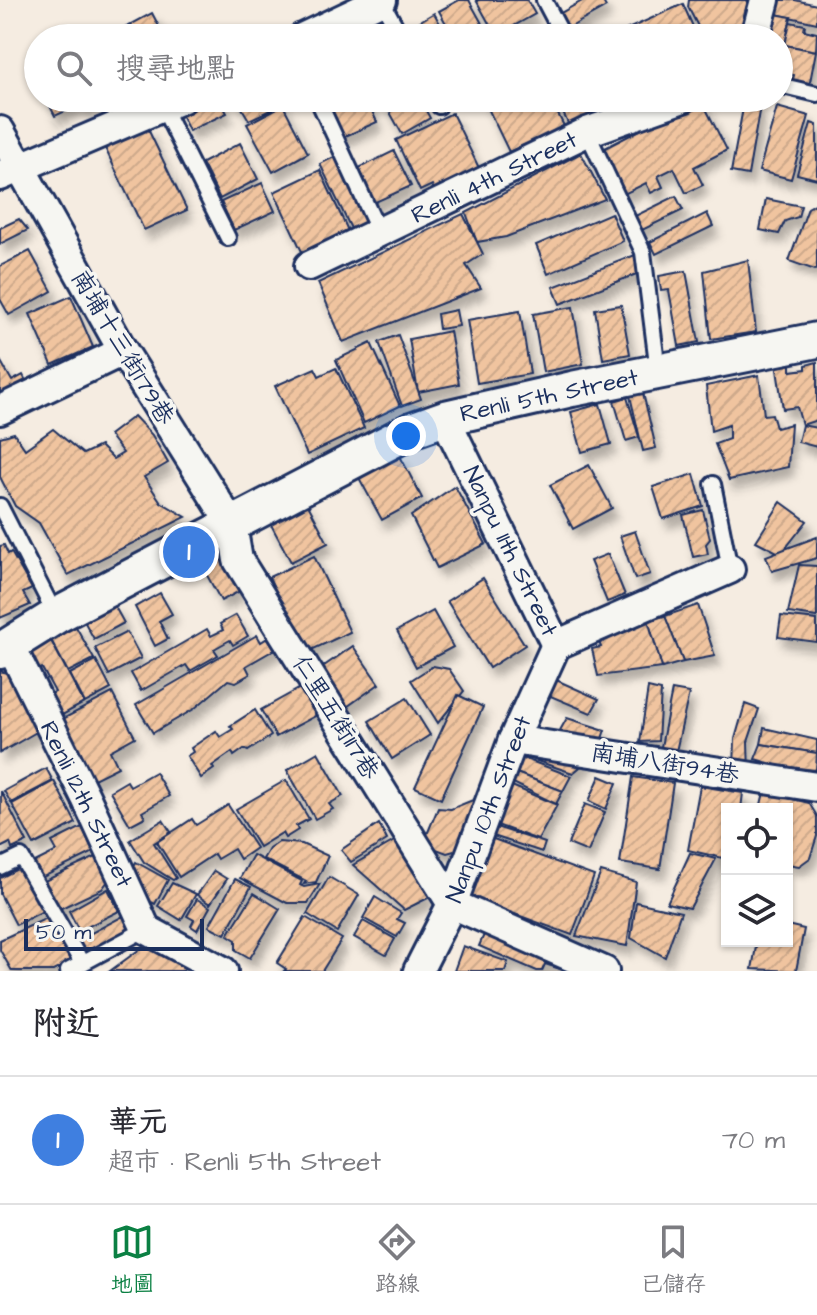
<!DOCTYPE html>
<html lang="zh-TW">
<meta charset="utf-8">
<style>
body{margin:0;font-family:"Architects Daughter","LXGW WenKai TC",sans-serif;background:#f7f7f7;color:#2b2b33}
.controls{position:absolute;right:24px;bottom:24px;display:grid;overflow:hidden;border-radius:0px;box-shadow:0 2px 6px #0004}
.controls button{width:72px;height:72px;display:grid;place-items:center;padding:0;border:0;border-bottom:2px solid #e1e1e2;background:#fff;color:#2b2b33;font:40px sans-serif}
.scale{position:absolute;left:24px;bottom:20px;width:180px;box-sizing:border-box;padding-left:8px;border:4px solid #1b2f5e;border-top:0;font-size:22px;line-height:28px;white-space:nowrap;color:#1b2f5e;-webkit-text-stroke:6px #f6f6f2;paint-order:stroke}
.you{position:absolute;left:406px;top:436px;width:28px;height:28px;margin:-20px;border:6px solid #fff;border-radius:50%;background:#1a73e8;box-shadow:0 0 0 12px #1a73e833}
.badge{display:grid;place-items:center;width:52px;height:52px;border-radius:50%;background:#0b8043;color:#fff;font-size:26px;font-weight:700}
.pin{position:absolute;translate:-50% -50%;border:4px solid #fff;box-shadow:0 2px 8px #0006}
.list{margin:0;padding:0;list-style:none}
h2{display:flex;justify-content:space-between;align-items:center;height:104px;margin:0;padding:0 32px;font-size:34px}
h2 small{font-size:26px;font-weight:400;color:#7c7c81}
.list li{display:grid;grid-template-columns:52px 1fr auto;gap:24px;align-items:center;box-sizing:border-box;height:128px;padding:0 32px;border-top:2px solid #e1e1e2}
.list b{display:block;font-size:30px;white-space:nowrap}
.list p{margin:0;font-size:26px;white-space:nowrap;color:#7c7c81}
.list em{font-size:26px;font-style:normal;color:#7c7c81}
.icon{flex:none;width:44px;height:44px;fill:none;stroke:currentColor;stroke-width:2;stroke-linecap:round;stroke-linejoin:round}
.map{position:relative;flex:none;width:817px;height:971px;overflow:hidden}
.search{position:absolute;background:#fff;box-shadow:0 2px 6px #0004;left:24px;right:24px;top:24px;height:88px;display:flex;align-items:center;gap:20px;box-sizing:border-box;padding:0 28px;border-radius:44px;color:#7c7c81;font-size:30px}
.sheet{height:232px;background:#fff}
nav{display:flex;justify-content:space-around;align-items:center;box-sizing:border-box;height:112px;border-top:2px solid #e1e1e2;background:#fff;font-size:22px;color:#7c7c81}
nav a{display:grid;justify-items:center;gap:4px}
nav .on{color:#0b8043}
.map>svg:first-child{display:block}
</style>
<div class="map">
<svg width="817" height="971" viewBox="0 0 817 971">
<defs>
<pattern id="building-hatch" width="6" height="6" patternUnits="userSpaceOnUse" patternTransform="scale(2)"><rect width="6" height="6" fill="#f0c49f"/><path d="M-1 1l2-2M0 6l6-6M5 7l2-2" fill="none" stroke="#cda98b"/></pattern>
<filter id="shadow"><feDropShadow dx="5" dy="9" stdDeviation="4" flood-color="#0004"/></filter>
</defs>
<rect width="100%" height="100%" fill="#f5ece1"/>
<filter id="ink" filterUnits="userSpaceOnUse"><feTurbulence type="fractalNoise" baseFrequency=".0125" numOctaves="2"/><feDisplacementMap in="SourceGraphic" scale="16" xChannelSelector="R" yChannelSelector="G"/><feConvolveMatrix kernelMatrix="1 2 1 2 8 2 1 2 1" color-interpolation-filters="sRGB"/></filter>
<g filter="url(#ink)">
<!-- building -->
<g fill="url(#building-hatch)" stroke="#1b2f5e" stroke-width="2" filter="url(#shadow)">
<polygon points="459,0 469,0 490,38 454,38 439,11"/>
<polygon points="476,0 527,0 535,14 496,36"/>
<polygon points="584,0 602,0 606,7 567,29 559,14"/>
<polygon points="689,0 748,0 742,23 747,25 744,38 704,38 688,7"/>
<polygon points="774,0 795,0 817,5 817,23 771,13"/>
<polygon points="683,4 698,38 608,38"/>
<polygon points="152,13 165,38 106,38"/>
<polygon points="434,13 448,38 423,38 415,24"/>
<polygon points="379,14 385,24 377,28 383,38 340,38 339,36"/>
<polygon points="775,14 791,17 779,71 779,38 770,38"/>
<polygon points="790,22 805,25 804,30 817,33 816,51 785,45"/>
<polygon points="785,45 816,51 809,87 792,83 794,75 779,72"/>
<polygon points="46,98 107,98 84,110 80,104 55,116"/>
<polygon points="205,98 219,98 227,113 189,131 179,110"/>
<polygon points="236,98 279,98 283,104 249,120"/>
<polygon points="340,98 366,98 377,122 339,139 323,106"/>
<polygon points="382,98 419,98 430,118 402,134"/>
<polygon points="483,98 550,98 569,136 529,155 524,145 509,152"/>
<polygon points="556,98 588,98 599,121 573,134"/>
<polygon points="598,98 649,98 607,117"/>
<polygon points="701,99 727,150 694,167 703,185 686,193 674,168 658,176 663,187 651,193 646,183 624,194 601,150"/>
<polygon points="744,103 760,106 748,175 731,172"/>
<polygon points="283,105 308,153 273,172 247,124"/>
<polygon points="777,107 809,116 791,179 759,171"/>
<polygon points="452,113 482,174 437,196 432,185 420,191 396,140"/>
<polygon points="811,123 817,125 817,179 797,174"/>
<polygon points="147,127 187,210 144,230 105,148"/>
<polygon points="240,143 258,179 220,199 202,163"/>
<polygon points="394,151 411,186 371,204 355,170"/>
<polygon points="581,153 605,199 506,237 477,242 466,213"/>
<polygon points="340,154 373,225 354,235 320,164"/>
<polygon points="320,170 350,235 304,256 274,192"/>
<polygon points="262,183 275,211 234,230 221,202"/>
<polygon points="676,196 683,210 638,232 631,218"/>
<polygon points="766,199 801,206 798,217 785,221 779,234 760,230"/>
<polygon points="817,203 817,269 815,270 789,261 808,208"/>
<polygon points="611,213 623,241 548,274 536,245"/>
<polygon points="707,213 713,226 656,254 650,242"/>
<polygon points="463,214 483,254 466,265 481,288 343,342 318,283"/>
<polygon points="19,219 28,230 0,244 0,228"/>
<polygon points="30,251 52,291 9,315 0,299 0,266"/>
<polygon points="635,255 642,272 560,304 553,287"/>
<polygon points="748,260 756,332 711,339 704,271"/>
<polygon points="686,271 699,342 679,346 669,290 661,291 659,276"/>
<polygon points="71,296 93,347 52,365 30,314"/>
<polygon points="621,305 630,354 603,359 595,309"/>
<polygon points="573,307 583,364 543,372 533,314"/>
<polygon points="456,310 459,326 439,329 437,314"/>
<polygon points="520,311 530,374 477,383 467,320"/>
<polygon points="450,331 459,384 418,392 409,339"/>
<polygon points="398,335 421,399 402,406 379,342"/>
<polygon points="371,343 400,406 364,423 336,360"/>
<polygon points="0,360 12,381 23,375 28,385 0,400"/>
<polygon points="791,360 791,371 806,369 806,365 817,362 817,420 802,425 797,407 783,409 776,363"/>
<polygon points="315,368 319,376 336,368 364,428 307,455 275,386"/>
<polygon points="759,375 764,415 772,414 776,428 791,424 788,467 729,480 715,444 729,439 729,425 711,431 706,386"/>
<polygon points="643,393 656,448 643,451 630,396"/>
<polygon points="627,397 639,437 626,441 614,401"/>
<polygon points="600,404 611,444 582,452 571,412"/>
<polygon points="134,416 152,435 168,463 144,477 161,502 186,517 68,575 39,523 15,506 0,477 0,437 14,433 25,449 53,429 83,454 100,446 113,459 123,453 109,435"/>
<polygon points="802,425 817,428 817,447 798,442"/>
<polygon points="399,454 422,498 382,520 358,476"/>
<polygon points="589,465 612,508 573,529 550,485"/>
<polygon points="694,474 703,506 663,519 653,487"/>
<polygon points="455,486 486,544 437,568 411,516"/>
<polygon points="306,501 328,543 291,562 269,521"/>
<polygon points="781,502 807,521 781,554 756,541"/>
<polygon points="703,510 710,539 706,544 708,554 693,557 683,515"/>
<polygon points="635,531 650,574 635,579 620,536"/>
<polygon points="817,537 817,558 772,571 766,556"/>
<polygon points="4,545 8,554 11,552 32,589 23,593 30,605 0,618 0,546"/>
<polygon points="608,554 625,595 607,602 590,561"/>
<polygon points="314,556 350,632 305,653 269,577"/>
<polygon points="223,557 240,591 221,601 203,568"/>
<polygon points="799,565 817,566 817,617 788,613"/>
<polygon points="483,578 525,645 489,668 447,601"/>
<polygon points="160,593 172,614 159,621 168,639 155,646 135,607"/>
<polygon points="114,605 124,623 94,639 84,621"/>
<polygon points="698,605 715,656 683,662 665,616"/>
<polygon points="433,611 453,647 416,667 397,631"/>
<polygon points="236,615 248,636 233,645 230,640 214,649 218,655 190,671 186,665 141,691 131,673 207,629 211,636 223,630 220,624"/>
<polygon points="665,616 683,662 662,668 648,620"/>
<polygon points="781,616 817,620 817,642 778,637"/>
<polygon points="648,620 662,668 598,676 592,649 601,647 596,635"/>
<polygon points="74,623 94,659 68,672 50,638"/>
<polygon points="127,632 141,658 109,675 95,648"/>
<polygon points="257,635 261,642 272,635 279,647 246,666 250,674 236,682 228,680 194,709 153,733 136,705"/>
<polygon points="50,639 84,703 55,719 43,698 55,692 42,668 31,674 20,654"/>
<polygon points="353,646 379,684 341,711 314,673"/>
<polygon points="96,660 111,689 85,703 70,674"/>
<polygon points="433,666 449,669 464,691 438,723 411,680"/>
<polygon points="0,671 16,676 45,727 0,753"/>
<polygon points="554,679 599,699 591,713 548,695"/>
<polygon points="304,686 319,714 276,737 261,710"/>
<polygon points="648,688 661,691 658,741 640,742"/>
<polygon points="672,690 689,693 675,756 660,752"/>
<polygon points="112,693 135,737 110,751 118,767 90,781 59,721"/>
<polygon points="458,695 483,707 441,799 415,787"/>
<polygon points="407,698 430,735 392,759 369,721"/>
<polygon points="745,704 759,709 748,742 749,773 734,769 735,739"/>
<polygon points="255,710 271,736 248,751 244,749 234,756 232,752 212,766 214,769 201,778 187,756 193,752 191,748 216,731 220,737 233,729 230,726"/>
<polygon points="567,718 605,730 599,747 558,734"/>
<polygon points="764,728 817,740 817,753 761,744"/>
<polygon points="530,740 592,757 573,773 522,756"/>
<polygon points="761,744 817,753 816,770 783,767 755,759"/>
<polygon points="318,752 343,796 329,804 333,809 315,819 287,770"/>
<polygon points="517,756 571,776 563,791 511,771"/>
<polygon points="46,768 53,781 11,803 4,791"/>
<polygon points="511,771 563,791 556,804 509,781"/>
<polygon points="155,772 169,796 142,812 145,817 130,825 110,791 127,781 130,786"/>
<polygon points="600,776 617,783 606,809 589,801"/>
<polygon points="633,777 673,783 660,869 620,863"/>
<polygon points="286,780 309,819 296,826 298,830 285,838 282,833 259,847 236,809"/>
<polygon points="54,781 76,823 34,845 12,804"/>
<polygon points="507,784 557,805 538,840 489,822"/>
<polygon points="700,786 743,793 741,809 727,809 727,859 688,850"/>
<polygon points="1,791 27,842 12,849 10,843 0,848"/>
<polygon points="764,792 809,803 817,816 817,836 810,858 799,866 787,864 787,809 760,809"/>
<polygon points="480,797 465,848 447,853 423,844 438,808 451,809"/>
<polygon points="585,804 605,812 588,852 568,844"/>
<polygon points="228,805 256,848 240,859 234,849 217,859 214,854 179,877 157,842 192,819 196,825"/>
<polygon points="163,820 171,832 154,843 176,878 173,880 144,862 130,840"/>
<polygon points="379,824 387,840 351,862 341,850"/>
<polygon points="490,825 545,843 542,852 487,834"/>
<polygon points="82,827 94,852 39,879 31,864 57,851 52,842"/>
<polygon points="488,837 594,876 572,935 466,896"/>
<polygon points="396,840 430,897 404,910 353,865"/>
<polygon points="279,842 302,844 328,856 316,882 304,884 306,881 263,859 269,849"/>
<polygon points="690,853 716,859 690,908 667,903"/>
<polygon points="253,855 302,881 300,885 304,887 320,884 308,903 287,903 240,878"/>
<polygon points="96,857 108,881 102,889 53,912 40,883"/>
<polygon points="136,862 168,880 155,904 123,887"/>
<polygon points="23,866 45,910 16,925 0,894 0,878"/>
<polygon points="214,871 227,879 210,904 197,895"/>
<polygon points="601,872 636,882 627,946 576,936"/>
<polygon points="329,877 359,895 337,932 307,914"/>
<polygon points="235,879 251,887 225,934 209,926"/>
<polygon points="172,883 196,894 181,920 158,906"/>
<polygon points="108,889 119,911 79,931 69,911"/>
<polygon points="254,893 280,909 250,958 236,950 236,940 228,935"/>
<polygon points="375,897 401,913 397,919 405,923 397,937 363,918"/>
<polygon points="197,899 210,907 197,930 191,926 194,920 187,916"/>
<polygon points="636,902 681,912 665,957 631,938"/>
<polygon points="127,914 135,930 85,955 78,940"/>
<polygon points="49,917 73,961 53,971 12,971 0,950 0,940"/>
<polygon points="305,917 342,939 322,971 284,971 286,969 277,963"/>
<polygon points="363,921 395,939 386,955 354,937"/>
<polygon points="787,925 804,929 796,971 752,969 757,941 787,941"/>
<polygon points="486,930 570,960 566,971 545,964 542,971 537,971 479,946"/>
<polygon points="151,941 189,962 183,971 110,971"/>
<polygon points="463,946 508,962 505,971 454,971"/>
</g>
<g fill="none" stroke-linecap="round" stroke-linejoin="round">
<defs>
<g id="service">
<polyline points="381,0 402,38"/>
<polyline points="544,0 564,38"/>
<polyline points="779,85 817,94"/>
<polyline points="317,98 379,232"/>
<polyline points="435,98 439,106"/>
<polyline points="163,108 228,238"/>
<polyline points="587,132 643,252 658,371"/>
<polyline points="713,484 730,569"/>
<polyline points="0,506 56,616"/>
<polyline points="0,867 21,857 82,963"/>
<polyline points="68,971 146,929"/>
</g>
<g id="minor">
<polyline points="302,38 382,0"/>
<polyline points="755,38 765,0"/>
<polyline points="0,131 123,351 232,525 238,560 452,904 604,971"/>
<polyline points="0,176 183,98"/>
<polyline points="309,266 587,132 683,98"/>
<polyline points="0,410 123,351"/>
<polyline points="445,418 556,645 730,569"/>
<polyline points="10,645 86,798 146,929 223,971"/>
<polyline points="513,740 817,787"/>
<polyline points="418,971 452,904 513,740 556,645"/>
</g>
<polyline id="tertiary" points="0,651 56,616 414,429 445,418 572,389 817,340"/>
</defs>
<!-- service casing -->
<use href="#service" stroke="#1b2f5e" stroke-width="20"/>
<!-- minor casing -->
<use href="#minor" stroke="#1b2f5e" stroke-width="34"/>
<!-- tertiary casing -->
<use href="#tertiary" stroke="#1b2f5e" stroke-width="40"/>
<!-- service -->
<use href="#service" stroke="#f6f6f2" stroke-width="14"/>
<!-- minor -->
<use href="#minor" stroke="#f6f6f2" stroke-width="28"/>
<!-- tertiary -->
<use href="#tertiary" stroke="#f6f6f2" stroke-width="34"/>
</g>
</g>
<g text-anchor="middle" stroke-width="7" stroke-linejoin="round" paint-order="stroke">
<!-- street labels -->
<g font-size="24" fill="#1b2f5e" stroke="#f6f6f2">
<text transform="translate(494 177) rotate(-26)" y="8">Renli 4th Street</text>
<text transform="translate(123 347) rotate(59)" y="8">南埔十三街179巷</text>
<text transform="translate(549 395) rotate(-12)" y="8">Renli 5th Street</text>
<text transform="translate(511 551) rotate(64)" y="8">Nanpu 11th Street</text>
<text transform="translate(336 717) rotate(58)" y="8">仁里五街117巷</text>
<text transform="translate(665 763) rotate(9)" y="8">南埔八街94巷</text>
<text transform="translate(87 804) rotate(64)" y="8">Renli 12th Street</text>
<text transform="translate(488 809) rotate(-69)" y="8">Nanpu 10th Street</text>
</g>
</g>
</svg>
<div class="controls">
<button><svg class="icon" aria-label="locate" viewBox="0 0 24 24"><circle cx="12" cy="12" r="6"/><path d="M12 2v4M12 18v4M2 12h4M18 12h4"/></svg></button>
<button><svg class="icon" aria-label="layers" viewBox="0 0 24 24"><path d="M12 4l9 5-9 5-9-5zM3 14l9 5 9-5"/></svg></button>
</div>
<div class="scale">50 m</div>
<div class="you"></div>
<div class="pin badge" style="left:189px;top:552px;background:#3f7fe0">1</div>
<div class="search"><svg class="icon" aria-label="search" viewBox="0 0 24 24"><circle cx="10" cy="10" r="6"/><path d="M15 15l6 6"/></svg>搜尋地點</div>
</div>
<section class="sheet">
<h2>附近<small></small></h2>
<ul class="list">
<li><span class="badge" style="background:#3f7fe0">1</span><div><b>華元</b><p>超市 · Renli 5th Street</p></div><em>70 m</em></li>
</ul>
</section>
<nav>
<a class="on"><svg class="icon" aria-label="map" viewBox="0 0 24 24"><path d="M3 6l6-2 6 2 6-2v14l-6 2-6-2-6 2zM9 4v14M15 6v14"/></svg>地圖</a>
<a><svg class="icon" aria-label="directions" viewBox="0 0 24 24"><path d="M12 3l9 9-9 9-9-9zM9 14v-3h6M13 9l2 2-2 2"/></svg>路線</a>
<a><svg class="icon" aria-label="saved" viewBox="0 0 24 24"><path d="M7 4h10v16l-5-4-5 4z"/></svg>已儲存</a>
</nav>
